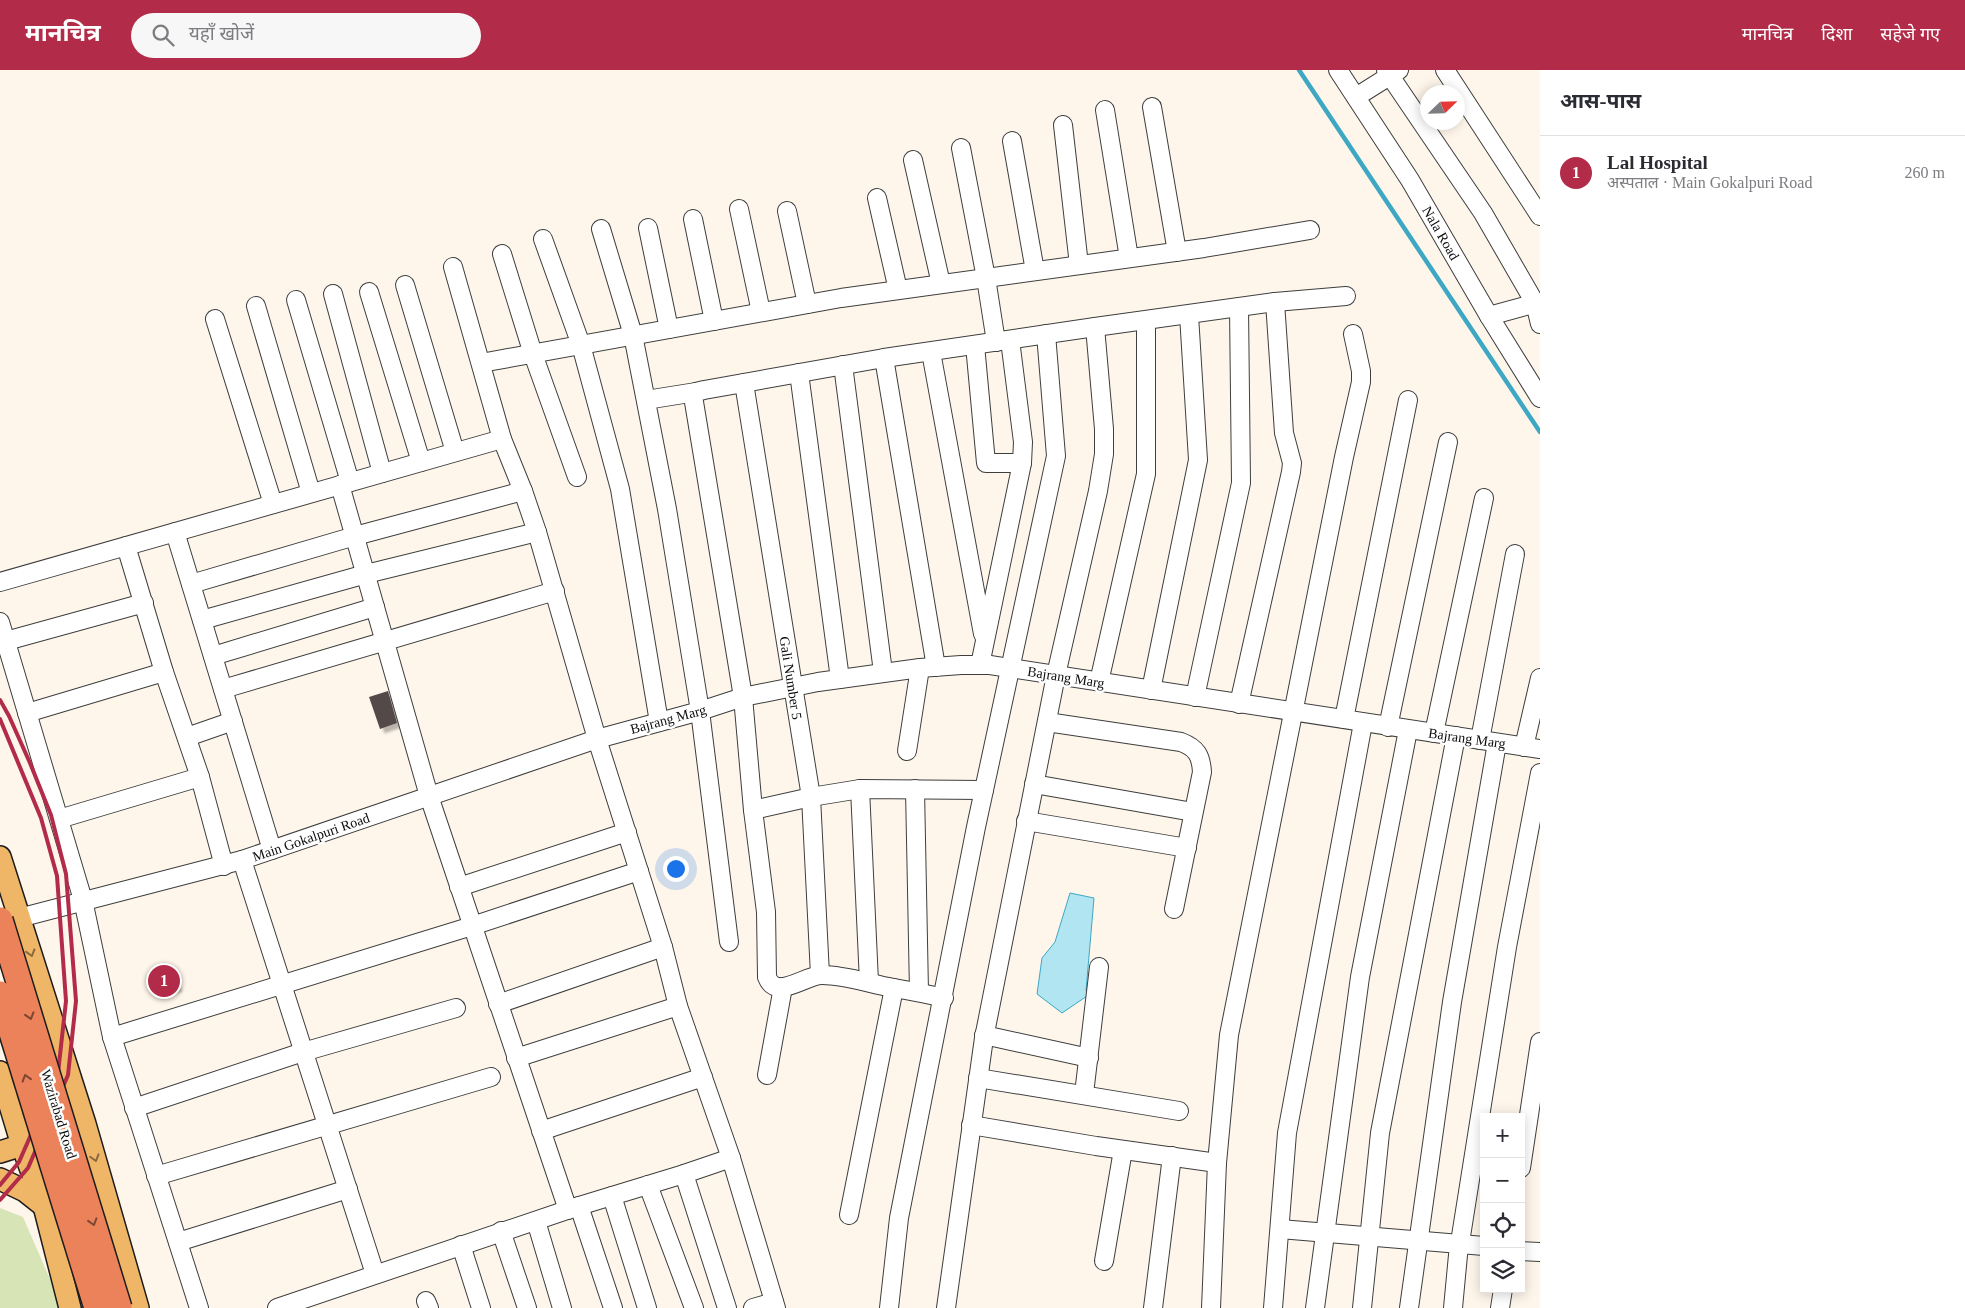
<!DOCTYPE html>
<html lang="hi">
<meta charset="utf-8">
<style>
body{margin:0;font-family:"Times New Roman","Noto Sans Devanagari",serif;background:#f7f7f7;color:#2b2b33}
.controls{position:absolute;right:15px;bottom:15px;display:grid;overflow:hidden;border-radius:0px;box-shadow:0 2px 12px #0003}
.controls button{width:45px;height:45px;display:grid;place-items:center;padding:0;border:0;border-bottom:1px solid #e1e1e2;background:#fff;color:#2b2b33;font:25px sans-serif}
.compass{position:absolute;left:1420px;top:15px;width:45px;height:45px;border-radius:50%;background:#fff;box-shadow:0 2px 12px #0003;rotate:67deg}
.you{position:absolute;left:675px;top:798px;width:18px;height:18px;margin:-12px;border:4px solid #fff;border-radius:50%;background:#1a73e8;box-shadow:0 0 0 8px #1a73e833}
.badge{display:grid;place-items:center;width:32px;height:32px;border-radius:50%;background:#b22c4a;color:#fff;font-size:16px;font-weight:700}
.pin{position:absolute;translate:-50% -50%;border:2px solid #fff;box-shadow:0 1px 5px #0006}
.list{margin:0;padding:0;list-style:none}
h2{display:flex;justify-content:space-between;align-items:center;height:65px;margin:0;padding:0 20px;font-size:21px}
h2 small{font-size:16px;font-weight:400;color:#7c7c81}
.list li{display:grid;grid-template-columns:32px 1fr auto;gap:15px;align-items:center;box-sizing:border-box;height:75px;padding:0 20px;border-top:1px solid #e1e1e2}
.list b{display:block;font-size:19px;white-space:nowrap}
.list p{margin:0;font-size:16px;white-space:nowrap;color:#7c7c81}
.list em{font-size:16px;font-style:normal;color:#7c7c81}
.icon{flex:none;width:28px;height:28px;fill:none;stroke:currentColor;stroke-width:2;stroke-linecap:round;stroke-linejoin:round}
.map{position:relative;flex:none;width:1540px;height:1238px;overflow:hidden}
header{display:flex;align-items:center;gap:30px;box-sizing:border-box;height:70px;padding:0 25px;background:#b22c4a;color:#fff}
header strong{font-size:24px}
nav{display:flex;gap:28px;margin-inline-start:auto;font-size:18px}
.search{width:350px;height:45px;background:#f7f7f7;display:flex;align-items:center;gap:12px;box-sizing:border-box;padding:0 18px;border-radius:28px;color:#7c7c81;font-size:19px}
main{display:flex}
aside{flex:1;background:#fff}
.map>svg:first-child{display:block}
</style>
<header>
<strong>मानचित्र</strong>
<div class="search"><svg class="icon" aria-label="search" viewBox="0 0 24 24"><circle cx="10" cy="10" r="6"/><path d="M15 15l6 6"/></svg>यहाँ खोजें</div>
<nav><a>मानचित्र</a><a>दिशा</a><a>सहेजे गए</a></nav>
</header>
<main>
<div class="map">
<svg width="1540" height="1238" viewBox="0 0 1540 1238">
<defs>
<filter id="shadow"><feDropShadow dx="4.5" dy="4.5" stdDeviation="1" flood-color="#0004"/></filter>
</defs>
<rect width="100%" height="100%" fill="#fef6ea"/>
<!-- green -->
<polygon fill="#d7e5b6" points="0,1138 23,1147 56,1223 59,1238 0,1238"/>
<!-- water -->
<polygon fill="#b2e5f2" stroke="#3da7c4" points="1070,823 1094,828 1086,921 1090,924 1062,943 1037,924 1042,888 1055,872"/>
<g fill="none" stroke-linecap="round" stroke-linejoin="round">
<!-- stream -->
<polyline stroke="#3da7c4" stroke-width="4.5" points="1299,0 1540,362"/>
</g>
<!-- building -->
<g fill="#534a48" filter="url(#shadow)">
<polygon points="388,621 397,653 380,659 369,627"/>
<polygon points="172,902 178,917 160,923 155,909"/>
</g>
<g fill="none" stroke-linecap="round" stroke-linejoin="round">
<defs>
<g id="minor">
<polyline points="1338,0 1410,110 1489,246 1540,328"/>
<polyline points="1386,0 1483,143 1535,233 1540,254"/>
<polyline points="1445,0 1540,146"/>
<polyline points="1356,27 1399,0"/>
<polyline points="1152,37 1177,182"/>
<polyline points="1105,40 1129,188"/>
<polyline points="1063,55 1079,195"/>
<polyline points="1012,71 1035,201"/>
<polyline points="961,78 986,208 996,272"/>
<polyline points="913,90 941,214"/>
<polyline points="877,128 898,220"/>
<polyline points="739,139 761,242"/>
<polyline points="787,141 807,234"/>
<polyline points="693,149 714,251"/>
<polyline points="648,158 669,259"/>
<polyline points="601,159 633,265 667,439 700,641 729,872"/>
<polyline points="543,169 581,275 620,419 659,652"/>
<polyline points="502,184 533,284 577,407"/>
<polyline points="453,197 502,369 523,421 537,462 597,669 663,877 678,936 731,1088 776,1238"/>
<polyline points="405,215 455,382"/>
<polyline points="369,222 421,392"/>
<polyline points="333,224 382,403"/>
<polyline points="296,230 350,412"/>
<polyline points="256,236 311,423"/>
<polyline points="1489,246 1540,232"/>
<polyline points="215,249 273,434"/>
<polyline points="975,275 986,393 1022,393"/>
<polyline points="931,282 983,564"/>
<polyline points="884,288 936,597"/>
<polyline points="481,293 841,228 1204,178 1310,160"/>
<polyline points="843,295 883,602"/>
<polyline points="799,303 840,609"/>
<polyline points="744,313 811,727 820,905"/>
<polyline points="646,330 696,322"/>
<polyline points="340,415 429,726 568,1140"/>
<polyline points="175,462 272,780"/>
<polyline points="126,476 164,602 200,707 224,796"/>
<polyline points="0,512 502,369"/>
<polyline points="191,514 355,466 523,421"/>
<polyline points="202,550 366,504 537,462"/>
<polyline points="0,552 83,830 112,967 199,1238"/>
<polyline points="6,571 144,533"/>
<polyline points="213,586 375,537"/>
<polyline points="980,595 1022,393 1023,372 1010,270"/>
<polyline points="1099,612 1146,404 1146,251"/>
<polyline points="223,619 555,521"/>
<polyline points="1151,620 1198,390 1189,245"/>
<polyline points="1195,627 1241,413 1239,237"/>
<polyline points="1239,634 1291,402 1292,393 1284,363 1275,232"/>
<polyline points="27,643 164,602"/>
<polyline points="1344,649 1408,330"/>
<path d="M1047 652 1181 672C1197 678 1201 686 1202 702L1174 839"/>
<polyline points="1388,657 1448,372"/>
<polyline points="1434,663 1484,428"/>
<polyline points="187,667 233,651"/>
<polyline points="1480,670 1515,484"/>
<polyline points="1524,677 1540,608"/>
<polyline points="907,681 920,598"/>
<polyline points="1034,714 1193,742"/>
<polyline points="860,719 869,912"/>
<polyline points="915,719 919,922"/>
<polyline points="753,740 811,727 860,719 984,720"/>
<polyline points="59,749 200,707"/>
<polyline points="1026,751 1187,778"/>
<polyline points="242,790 375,1204"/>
<polyline points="459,817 627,762"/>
<polyline points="19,848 242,790 597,669 700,641 743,627 818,612 920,598 961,595 990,595 1540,679"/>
<path d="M944 928C927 924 911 921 894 918 870 914 846 905 822 905 805 905 776 931 767 907L766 842 753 740 743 627 693 326 696 322 704 320 884 288 1095 257 1275 232 1346 226"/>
<polyline points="498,934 663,877"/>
<polyline points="984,965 1089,988"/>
<polyline points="112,967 472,856 639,801"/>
<polyline points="516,988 678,936"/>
<polyline points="767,1005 783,917"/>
<polyline points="978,1008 1179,1041"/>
<polyline points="1084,1024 1099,897"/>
<polyline points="134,1038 303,982 456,938"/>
<polyline points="971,1055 1096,1076 1217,1093"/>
<polyline points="541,1061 703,1007"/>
<polyline points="1521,1098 1540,972"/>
<polyline points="684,1104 727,1238"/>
<polyline points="156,1106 491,1007"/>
<polyline points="648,1115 694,1238"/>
<polyline points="612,1126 647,1238"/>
<polyline points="579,1136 613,1238"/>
<polyline points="849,1145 894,918"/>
<polyline points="536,1151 562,1238"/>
<polyline points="1280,1159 1484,1176"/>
<polyline points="501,1161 527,1238"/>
<polyline points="178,1172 348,1119"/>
<polyline points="461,1175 481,1238"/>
<polyline points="1521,1181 1540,1182"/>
<polyline points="1104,1191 1123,1080"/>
<polyline points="426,1231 429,1238"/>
<polyline points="277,1238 579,1136 684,1104 731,1088"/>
<polyline points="753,1238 774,1232"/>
<polyline points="889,1238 899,1148 976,757 1056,386 1046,264"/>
<polyline points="946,1238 984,968 1056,605 1098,421 1104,384 1104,359 1095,257"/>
<polyline points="1153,1238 1172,1086"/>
<polyline points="1211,1238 1217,1093 1229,965 1344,387 1361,312 1361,301 1353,264"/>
<polyline points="1273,1238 1287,1063 1363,653"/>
<polyline points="1315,1238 1360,907 1408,660"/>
<polyline points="1362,1238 1380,1063 1456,666"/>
<polyline points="1409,1238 1452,932 1497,673"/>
<polyline points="1453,1238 1458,1185 1507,877 1540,703"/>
<polyline points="1500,1238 1503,1219"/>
</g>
<g id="major">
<polyline points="0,787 85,1054 138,1238"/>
<polyline points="0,1002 22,1075 44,1136 70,1238"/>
<polyline points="0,1082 35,1071"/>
<polyline points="0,1109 25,1121 44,1136"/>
</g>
</defs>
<!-- minor casing -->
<use href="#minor" stroke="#3e3e3e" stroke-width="20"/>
<!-- major casing -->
<use href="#major" stroke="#1c1c1c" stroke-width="24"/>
<!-- minor -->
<use href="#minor" stroke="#fff" stroke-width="18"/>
<!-- major -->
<use href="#major" stroke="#f0b667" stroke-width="21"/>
<!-- rail -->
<g stroke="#b22c4a" stroke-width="4">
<polyline points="0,630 9,646 30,693 51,745 66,804 76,931 68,1005 28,1098 0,1130"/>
<polyline points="0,649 41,748 57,806 66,931 58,1003 19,1092 0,1115"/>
</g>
<defs>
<g id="highway-bridge">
<polyline points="0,850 119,1238"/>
<polyline points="0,924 97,1238"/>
</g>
</defs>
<!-- highway-bridge casing -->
<use href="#highway-bridge" stroke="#1c1c1c" stroke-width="28" stroke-linecap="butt"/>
<!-- highway-bridge -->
<use href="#highway-bridge" stroke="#ec825a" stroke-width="25"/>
</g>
<!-- one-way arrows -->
<defs><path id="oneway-chevron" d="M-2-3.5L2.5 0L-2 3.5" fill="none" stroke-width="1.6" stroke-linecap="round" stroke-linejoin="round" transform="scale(1.25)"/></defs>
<g stroke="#89693e">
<use href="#oneway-chevron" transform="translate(31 883) rotate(73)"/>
<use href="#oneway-chevron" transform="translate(95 1088) rotate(74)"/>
</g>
<g stroke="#7c4632">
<use href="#oneway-chevron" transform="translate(30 946) rotate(73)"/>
<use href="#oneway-chevron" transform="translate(26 1008) rotate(-107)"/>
<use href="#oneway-chevron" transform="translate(93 1152) rotate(73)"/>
</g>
<g text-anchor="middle" stroke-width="5" stroke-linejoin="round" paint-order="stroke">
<!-- street labels -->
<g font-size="14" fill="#0b0b0b" stroke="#fff">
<text transform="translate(1441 163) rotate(60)" y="5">Nala Road</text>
<text transform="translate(1066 607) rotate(9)" y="5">Bajrang Marg</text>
<text transform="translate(791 608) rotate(81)" y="5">Gali Number 5</text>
<text transform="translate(668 649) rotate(-15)" y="5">Bajrang Marg</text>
<text transform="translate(1467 668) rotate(8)" y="5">Bajrang Marg</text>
<text transform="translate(311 767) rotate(-19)" y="5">Main Gokalpuri Road</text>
<text transform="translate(59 1044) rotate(73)" y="5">Wazirabad Road</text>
</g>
</g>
</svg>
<div class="controls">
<button>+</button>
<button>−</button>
<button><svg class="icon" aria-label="locate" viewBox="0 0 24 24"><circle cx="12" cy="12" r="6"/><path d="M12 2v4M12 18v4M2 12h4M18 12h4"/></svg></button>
<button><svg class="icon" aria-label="layers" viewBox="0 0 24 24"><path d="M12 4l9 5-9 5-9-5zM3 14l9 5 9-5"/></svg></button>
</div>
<svg class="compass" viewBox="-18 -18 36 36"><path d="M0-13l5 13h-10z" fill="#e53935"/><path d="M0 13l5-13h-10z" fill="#7c7c81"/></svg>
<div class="you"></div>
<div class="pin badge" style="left:164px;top:911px">1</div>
</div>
<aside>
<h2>आस-पास<small></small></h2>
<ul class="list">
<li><span class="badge">1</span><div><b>Lal Hospital</b><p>अस्पताल · Main Gokalpuri Road</p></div><em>260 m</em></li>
</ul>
</aside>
</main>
